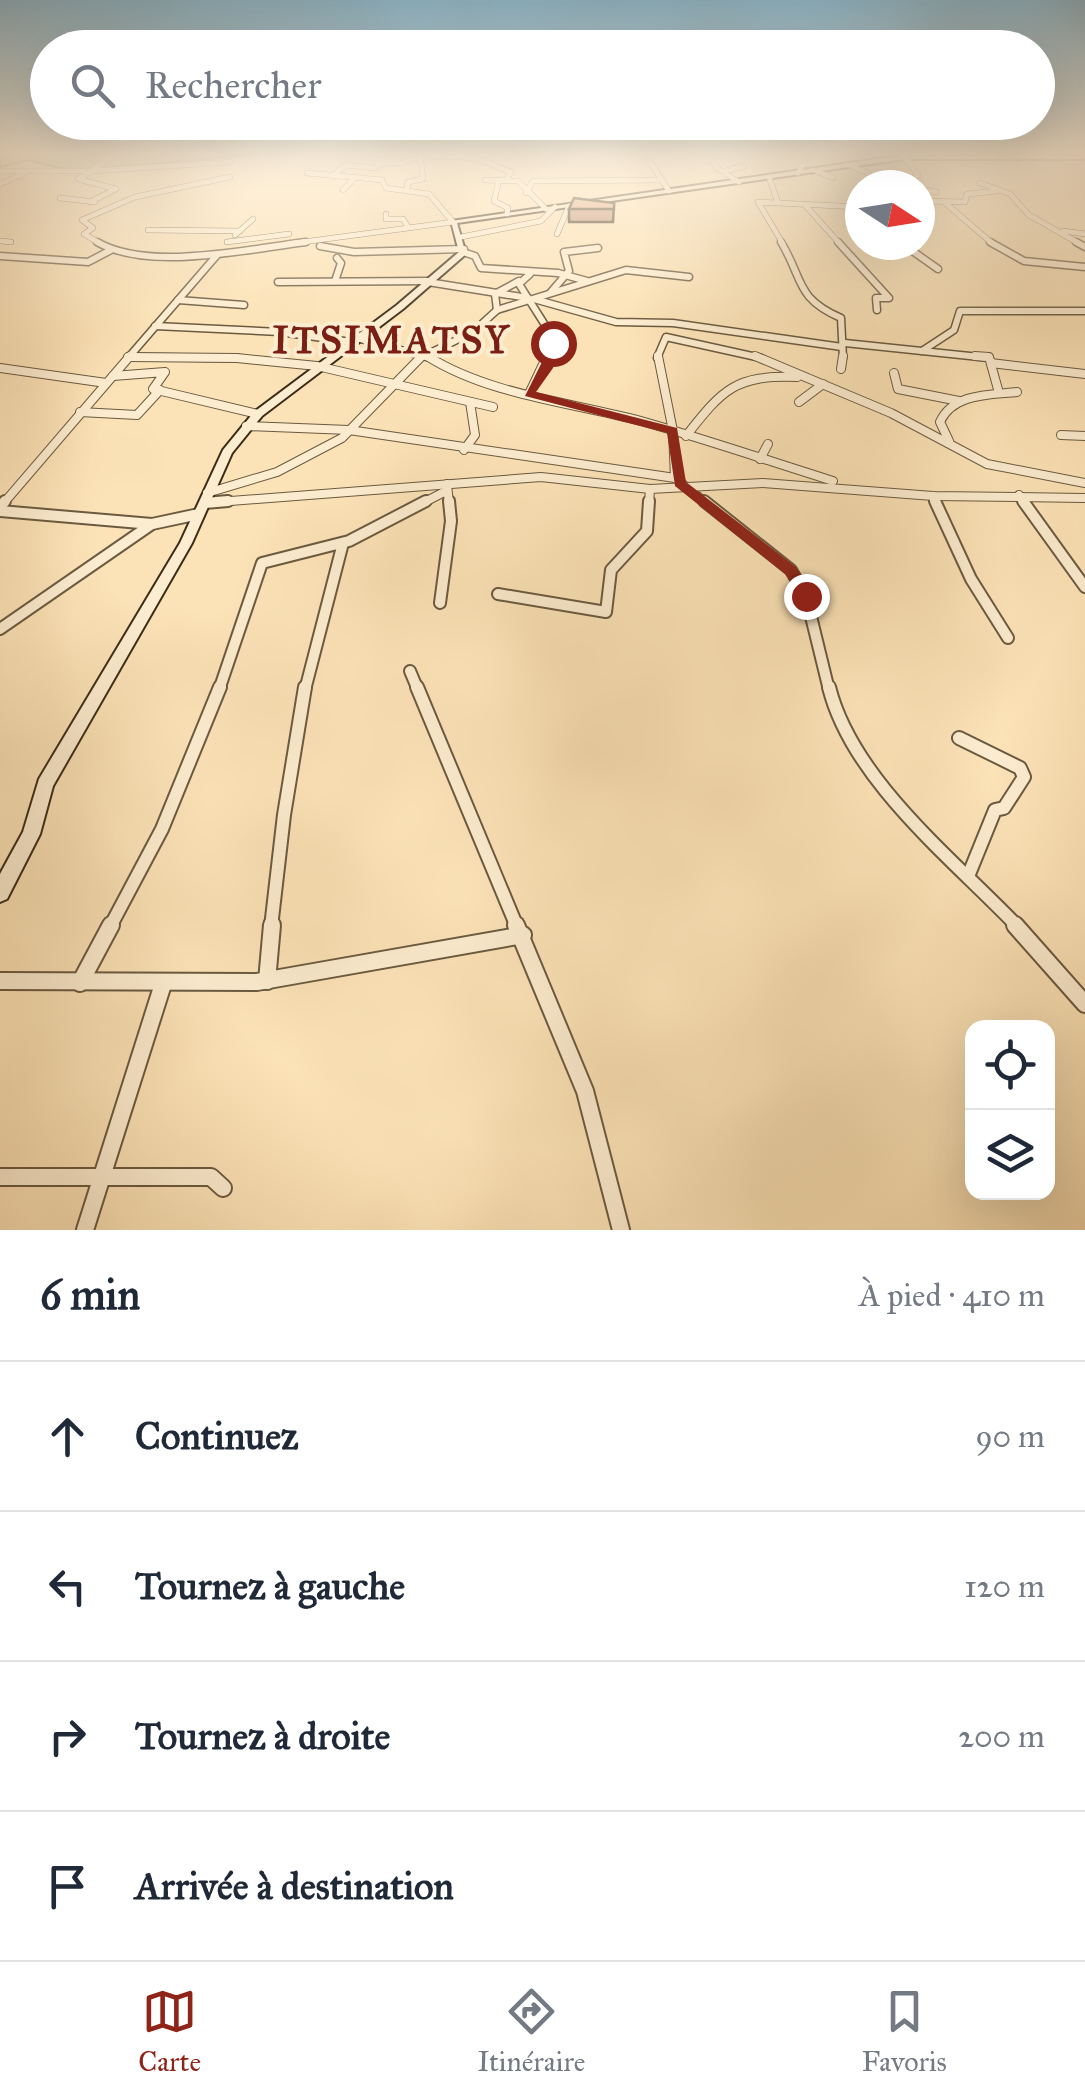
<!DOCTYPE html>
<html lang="fr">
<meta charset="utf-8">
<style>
body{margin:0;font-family:"IM FELL Great Primer",serif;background:#f2f2f3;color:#1f2937}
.controls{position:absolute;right:30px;bottom:30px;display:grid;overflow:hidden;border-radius:20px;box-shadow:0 10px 40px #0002}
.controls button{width:90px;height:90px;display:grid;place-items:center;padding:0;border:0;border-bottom:2px solid #e0e1e3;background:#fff;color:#1f2937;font:50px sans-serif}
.compass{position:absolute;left:845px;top:170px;width:90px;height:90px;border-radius:50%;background:#fff;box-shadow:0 10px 40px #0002;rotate:102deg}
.stop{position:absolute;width:30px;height:30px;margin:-22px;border:8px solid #8f2418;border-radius:50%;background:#fff}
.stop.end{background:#8f2418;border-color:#fff;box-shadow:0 2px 10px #0008}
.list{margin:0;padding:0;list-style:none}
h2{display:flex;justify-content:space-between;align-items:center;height:130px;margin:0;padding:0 40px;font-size:42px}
h2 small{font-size:32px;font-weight:400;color:#747a83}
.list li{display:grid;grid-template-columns:65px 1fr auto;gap:30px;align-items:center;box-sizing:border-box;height:150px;padding:0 40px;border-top:2px solid #e0e1e3}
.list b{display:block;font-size:38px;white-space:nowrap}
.list em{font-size:32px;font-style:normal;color:#747a83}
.icon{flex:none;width:55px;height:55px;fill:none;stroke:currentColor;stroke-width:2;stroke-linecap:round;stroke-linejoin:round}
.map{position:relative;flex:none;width:1085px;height:1230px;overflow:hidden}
.search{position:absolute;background:#fff;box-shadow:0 10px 40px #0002;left:30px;right:30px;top:30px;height:110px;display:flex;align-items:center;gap:25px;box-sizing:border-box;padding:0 35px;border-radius:55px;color:#747a83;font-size:38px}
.sheet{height:730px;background:#fff}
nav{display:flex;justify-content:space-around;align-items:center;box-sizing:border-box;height:140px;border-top:2px solid #e0e1e3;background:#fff;font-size:28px;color:#747a83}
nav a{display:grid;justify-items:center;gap:5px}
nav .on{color:#8f2418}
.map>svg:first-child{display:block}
</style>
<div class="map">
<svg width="1085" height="1230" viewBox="0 0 1085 1230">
<rect width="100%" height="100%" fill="#fce3b7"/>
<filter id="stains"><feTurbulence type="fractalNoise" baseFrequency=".002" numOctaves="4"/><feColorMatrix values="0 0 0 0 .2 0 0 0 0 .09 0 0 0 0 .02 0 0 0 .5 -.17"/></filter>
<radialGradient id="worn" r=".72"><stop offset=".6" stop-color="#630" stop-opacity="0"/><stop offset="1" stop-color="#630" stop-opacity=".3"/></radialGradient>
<!-- green -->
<polygon fill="#bbc492" stroke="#7b7855" stroke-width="2.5" points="0,154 258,154 99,169 63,169 28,160 0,167"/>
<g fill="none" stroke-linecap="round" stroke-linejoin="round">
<defs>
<g id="street-far5">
<polyline points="389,154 377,162 402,163 419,157"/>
<polyline points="645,154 669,191"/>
<polyline points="708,154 717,168 739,182"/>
<polyline points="427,156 476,158 511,172 506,180"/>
<polyline points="905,157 918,175 905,185"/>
<polyline points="848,165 868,173"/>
<polyline points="93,170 113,154"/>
<polyline points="814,170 833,178"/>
<polyline points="0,171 92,171 78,179 116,189 90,202"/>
<polyline points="92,171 230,162"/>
<polyline points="725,171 744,166"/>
<polyline points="307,173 382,180 386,188 429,194 453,222"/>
<polyline points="798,173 810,154"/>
<polyline points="334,175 345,165 375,168 382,163"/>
<polyline points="769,177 778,203"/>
<polyline points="485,180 518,181 546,209"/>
<polyline points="499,180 494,201 508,208 507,214"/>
<polyline points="980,183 1010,194 1029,215 1080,244"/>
<polyline points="0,184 25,173"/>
<polyline points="407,189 408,182 423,179 420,154"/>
<polyline points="920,189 936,192"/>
<polyline points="343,190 356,177"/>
<polyline points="526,193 533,181 660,180"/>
<polyline points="60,198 95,202"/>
<polyline points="920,201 965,202 967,194 997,191"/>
<polyline points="944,202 993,244"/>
<polyline points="805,205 840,244"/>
<polyline points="386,214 386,219 403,219 408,227"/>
<polyline points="148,230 240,231"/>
<polyline points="1063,231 1085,234"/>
<polyline points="557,234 569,206"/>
<polyline points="235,235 253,219"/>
<polyline points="461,237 541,221 555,207"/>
<polyline points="0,241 11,242"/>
<polyline points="227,242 289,234"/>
<polyline points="101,244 84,234 93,228 82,220 135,197 230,177"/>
<polyline points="288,244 453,222"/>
<polyline points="783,244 758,202 860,207"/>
</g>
<g id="street-far4">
<path d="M97 242C149 272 248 249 306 242"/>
<path d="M781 242C804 280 795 298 841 318L843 358"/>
<polyline points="838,242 889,298 876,298 877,310"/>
<polyline points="990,242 1024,261 1085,267"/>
<polyline points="1076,242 1085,247"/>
<polyline points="904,245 938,269"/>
<polyline points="320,246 354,252 464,249"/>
<polyline points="463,252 475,256 481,268 558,273 587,281"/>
<polyline points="0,256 88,262 111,250"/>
<polyline points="530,274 519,284 545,325 547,358"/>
<polyline points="336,278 341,263 337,258"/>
<polyline points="278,282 429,281"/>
<polyline points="428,282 528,298"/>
<polyline points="551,292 569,271 564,252 598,248"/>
<polyline points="534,299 616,322 673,323 842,347"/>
<polyline points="178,300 244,305"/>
<polyline points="497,310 495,294 519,281"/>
<polyline points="155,326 280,332 351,342"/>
<polyline points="357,338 430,358"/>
<polyline points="845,343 989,358"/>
<polyline points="922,351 954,330 960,311 1085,311"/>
<polyline points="128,357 238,358"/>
<polyline points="128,358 217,255"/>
<polyline points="420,358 473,332 497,310 626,270 689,277"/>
<polyline points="657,358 666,337 761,358"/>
</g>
<g id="street-far3">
<path d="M427 356C489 395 570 402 641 421 705 439 769 461 833 481"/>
<polyline points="658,356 673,431 675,478 707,504"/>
<polyline points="755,356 891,413 987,464 1085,483"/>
<polyline points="975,356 989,357 999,393"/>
<polyline points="128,357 237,358 317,366 493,407"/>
<polyline points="991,363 1085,374"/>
<polyline points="0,368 106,383"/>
<polyline points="841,369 843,356"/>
<polyline points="894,373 898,389 959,401"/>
<polyline points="113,376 165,372 153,389 258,414"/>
<polyline points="529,394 547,356"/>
<polyline points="799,402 823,384"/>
<polyline points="80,412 137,415 160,390"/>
<polyline points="246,426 349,430 675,478"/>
<polyline points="1061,435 1085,436"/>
<path d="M686 436C723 389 735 375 797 377"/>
<path d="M949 441 940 422C953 393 990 395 1017 392"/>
<polyline points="464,450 475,435 470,402"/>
<polyline points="760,459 768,444"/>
<polyline points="447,484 449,504"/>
<polyline points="207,493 277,472 342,438 422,356"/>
<polyline points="1019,495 1025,504"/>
<polyline points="933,496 937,504"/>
<polyline points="205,503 541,477 650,489 763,483 933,496 1085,498"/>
<polyline points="3,504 130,356"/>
<polyline points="421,504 446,491"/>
<polyline points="649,504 650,489"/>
</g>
<g id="street-far2">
<polyline points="704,501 791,570 806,596 829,690"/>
<polyline points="935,501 971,579 1008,638"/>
<polyline points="1023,501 1085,587"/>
<polyline points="205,503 228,501"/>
<polyline points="0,507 5,501"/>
<polyline points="0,511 152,524"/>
<polyline points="498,594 606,612 611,570 647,531 649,501"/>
<polyline points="440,603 451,521 449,501"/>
<polyline points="0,629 152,524 199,514"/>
<polyline points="410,671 418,690"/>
<polyline points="219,690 262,563 349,541 426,501"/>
<polyline points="305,690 343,543"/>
</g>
<g id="street-far1">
<polyline points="417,687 517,927"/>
<path d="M829 687C852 780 953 859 1018 927"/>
<polyline points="959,738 1020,768 1024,777 1004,808 995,810 969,874"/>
<polyline points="110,927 162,829 220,687"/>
<polyline points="271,927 284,815 305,687"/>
</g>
<g id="street">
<polyline points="516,925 585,1091 621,1230"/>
<polyline points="1015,925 1085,1004"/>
<polyline points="0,981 257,982 523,935"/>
<polyline points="267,981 272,925"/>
<polyline points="80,983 111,925"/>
<polyline points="0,1177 211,1177 223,1188"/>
<polyline points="85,1230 163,984"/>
</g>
<polygon id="secondary" points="905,155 1085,155 1085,159 905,159 457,223 466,254 403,309 262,416 232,453 192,543 53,786 40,834 7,899 0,902 0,874 23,832 39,779 180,543 223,450 254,412 397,305 459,252 451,221"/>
</defs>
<!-- street-far5 casing -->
<use href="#street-far5" stroke="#6b5a40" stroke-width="6"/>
<!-- street-far4 casing -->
<use href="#street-far4" stroke="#6b5a40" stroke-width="9"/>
<!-- street-far3 casing -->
<use href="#street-far3" stroke="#6b5a40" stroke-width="10"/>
<!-- street-far2 casing -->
<use href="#street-far2" stroke="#6b5a40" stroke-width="14"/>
<!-- street-far1 casing -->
<use href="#street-far1" stroke="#6b5a40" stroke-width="16"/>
<!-- street casing -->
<use href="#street" stroke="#6b5a40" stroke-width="20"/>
<!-- secondary casing -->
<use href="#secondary" stroke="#3b2c18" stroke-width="4"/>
<!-- street-far5 -->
<use href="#street-far5" stroke="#fdedd0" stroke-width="5"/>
<!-- street-far4 -->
<use href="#street-far4" stroke="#fdedd0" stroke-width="6"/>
<!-- street-far3 -->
<use href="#street-far3" stroke="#fdedd0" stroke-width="8"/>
<!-- street-far2 -->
<use href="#street-far2" stroke="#fdedd0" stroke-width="10"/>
<!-- street-far1 -->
<use href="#street-far1" stroke="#fdedd0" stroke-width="12"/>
<!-- street -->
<use href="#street" stroke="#fdedd0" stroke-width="16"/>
<!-- secondary -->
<use href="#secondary" fill="#fdedd0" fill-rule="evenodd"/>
</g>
<!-- wall -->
<polygon fill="#c19276" stroke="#3b2c18" stroke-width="2.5" points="614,203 613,222 569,222 569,209"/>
<!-- building -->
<polygon fill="#e0aa89" stroke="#3b2c18" stroke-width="2.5" points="574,198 614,203 614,209 569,209"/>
<!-- sky -->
<linearGradient id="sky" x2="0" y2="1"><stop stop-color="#8bb8cf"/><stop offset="0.47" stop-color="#fef2df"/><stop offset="1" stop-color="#fef2df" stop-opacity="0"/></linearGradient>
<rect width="1085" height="326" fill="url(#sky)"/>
<!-- route -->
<polygon fill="#8f2418" points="553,340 558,343 553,368 536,392 677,428 686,482 796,567 814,596 812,599 801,599 785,574 675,486 667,433 525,396"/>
<g text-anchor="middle" stroke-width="8" stroke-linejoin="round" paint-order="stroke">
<!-- far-district labels -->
<g font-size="38" font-weight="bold" letter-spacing="2.5" fill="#7a1f14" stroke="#fdedd0">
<text x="392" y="353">ITSIMATSY</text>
</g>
</g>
<rect width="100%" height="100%" filter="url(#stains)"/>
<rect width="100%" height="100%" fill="url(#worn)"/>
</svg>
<div class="controls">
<button><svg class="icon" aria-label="locate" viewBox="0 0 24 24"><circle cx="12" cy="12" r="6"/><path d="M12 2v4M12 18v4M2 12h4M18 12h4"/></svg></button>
<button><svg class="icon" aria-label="layers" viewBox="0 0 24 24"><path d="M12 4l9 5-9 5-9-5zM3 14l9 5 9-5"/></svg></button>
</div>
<svg class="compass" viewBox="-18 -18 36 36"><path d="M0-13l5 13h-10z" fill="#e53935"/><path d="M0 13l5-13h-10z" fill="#747a83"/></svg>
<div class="stop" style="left:553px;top:343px"></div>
<div class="stop end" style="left:806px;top:596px"></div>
<div class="search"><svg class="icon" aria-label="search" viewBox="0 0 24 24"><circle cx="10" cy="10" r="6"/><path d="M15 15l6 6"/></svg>Rechercher</div>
</div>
<section class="sheet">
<h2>6 min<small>À pied · 410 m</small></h2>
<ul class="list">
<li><svg class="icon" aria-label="ahead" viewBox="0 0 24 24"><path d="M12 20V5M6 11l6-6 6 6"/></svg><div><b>Continuez</b></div><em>90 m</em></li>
<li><svg class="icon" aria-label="left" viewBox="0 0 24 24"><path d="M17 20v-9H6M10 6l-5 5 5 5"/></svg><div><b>Tournez à gauche</b></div><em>120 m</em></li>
<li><svg class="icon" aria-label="right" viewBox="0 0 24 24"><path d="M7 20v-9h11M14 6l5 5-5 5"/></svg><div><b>Tournez à droite</b></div><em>200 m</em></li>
<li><svg class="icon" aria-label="arrive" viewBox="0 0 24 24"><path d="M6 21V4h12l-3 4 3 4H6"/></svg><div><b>Arrivée à destination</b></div></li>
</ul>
</section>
<nav>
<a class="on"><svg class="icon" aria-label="map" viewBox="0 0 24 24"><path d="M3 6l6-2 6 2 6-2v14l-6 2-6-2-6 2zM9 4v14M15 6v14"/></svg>Carte</a>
<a><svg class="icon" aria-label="directions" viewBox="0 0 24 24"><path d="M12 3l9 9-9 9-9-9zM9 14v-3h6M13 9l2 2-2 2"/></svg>Itinéraire</a>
<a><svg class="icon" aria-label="saved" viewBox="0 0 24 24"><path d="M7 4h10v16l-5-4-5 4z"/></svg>Favoris</a>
</nav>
